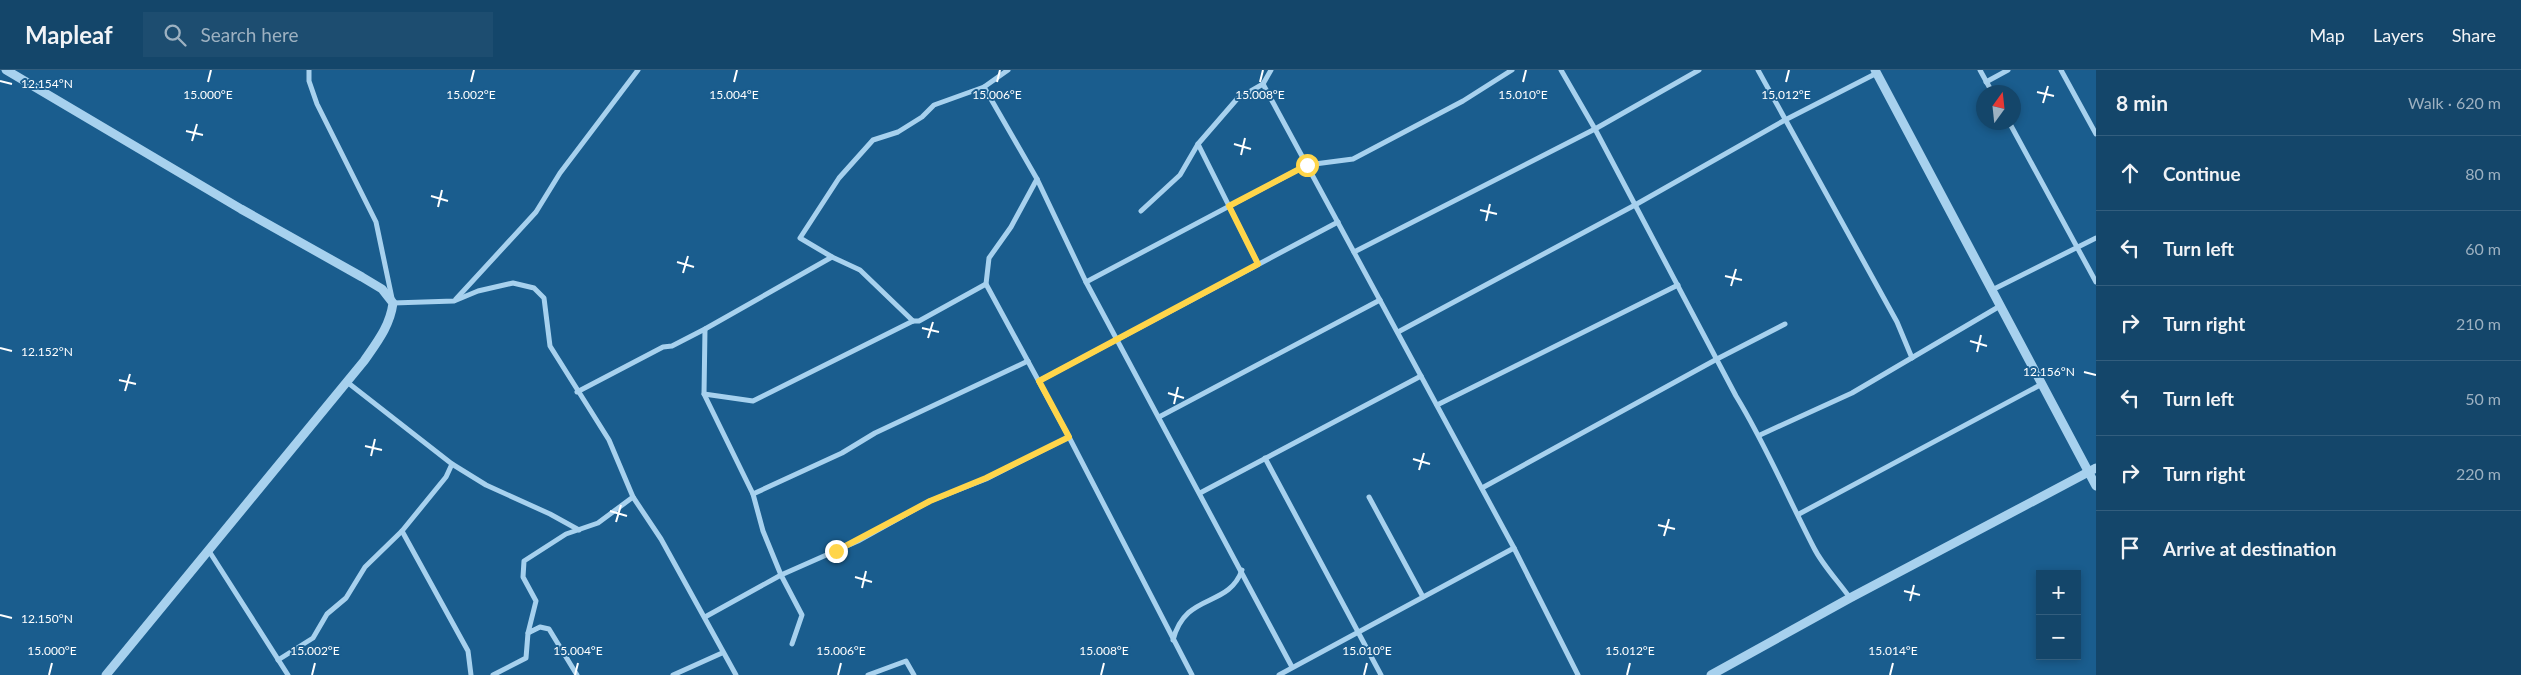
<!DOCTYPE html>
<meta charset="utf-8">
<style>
body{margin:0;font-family:Lato,sans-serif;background:#1d4d70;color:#f1f3f6}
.controls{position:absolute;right:15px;bottom:15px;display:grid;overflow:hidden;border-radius:0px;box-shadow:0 2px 8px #0003}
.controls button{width:45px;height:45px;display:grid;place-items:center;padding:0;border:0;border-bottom:1px solid #335e7e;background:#14466a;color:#f1f3f6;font:25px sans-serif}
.compass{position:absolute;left:1976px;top:15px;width:45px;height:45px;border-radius:50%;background:#14466a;box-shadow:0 2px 8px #0003;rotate:15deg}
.stop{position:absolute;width:15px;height:15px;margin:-11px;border:4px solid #ffd54a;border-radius:50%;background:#fff}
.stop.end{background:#ffd54a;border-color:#fff;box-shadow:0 1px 5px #0008}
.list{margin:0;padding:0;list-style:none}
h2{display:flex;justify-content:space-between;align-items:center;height:65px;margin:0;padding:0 20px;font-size:21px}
h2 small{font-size:16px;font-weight:400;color:#9db1c1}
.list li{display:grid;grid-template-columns:32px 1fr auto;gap:15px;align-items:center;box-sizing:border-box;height:75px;padding:0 20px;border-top:1px solid #335e7e}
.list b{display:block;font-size:19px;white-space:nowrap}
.list em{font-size:16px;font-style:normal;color:#9db1c1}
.icon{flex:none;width:28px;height:28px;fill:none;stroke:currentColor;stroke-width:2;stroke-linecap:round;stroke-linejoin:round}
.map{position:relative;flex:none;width:2096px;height:605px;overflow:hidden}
header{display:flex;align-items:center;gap:30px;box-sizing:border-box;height:70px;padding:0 25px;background:#14466a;border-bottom:1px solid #335e7e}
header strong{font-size:24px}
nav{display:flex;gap:28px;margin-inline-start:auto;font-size:18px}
.search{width:350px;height:45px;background:#1d4d70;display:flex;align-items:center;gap:12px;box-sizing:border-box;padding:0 18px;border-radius:0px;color:#9db1c1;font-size:19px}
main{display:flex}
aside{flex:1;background:#14466a}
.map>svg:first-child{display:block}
</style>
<header>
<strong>Mapleaf</strong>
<div class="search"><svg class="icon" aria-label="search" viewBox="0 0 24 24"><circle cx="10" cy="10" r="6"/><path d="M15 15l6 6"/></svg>Search here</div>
<nav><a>Map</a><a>Layers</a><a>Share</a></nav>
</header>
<main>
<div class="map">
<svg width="2096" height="605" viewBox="0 0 2096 605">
<rect width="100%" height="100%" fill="#1a5d8e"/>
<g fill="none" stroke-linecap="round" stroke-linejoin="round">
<!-- minor -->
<g stroke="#a7d1ee" stroke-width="5">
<polyline points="309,0 309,11 317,34 376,152 393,233 454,231 478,221 513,213 534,218 544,228 550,276 609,370 633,427 661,469 736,605"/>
<path d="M1561 0 1595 59 1736 326C1766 375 1788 428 1814 478 1823 496 1839 512 1850 528"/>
<polyline points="1758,0 1897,252 1912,288"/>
<polyline points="1980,0 1992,22"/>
<polyline points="2061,0 2096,64"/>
<polyline points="1986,12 2008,0"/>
<polyline points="1263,14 1514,478 1578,605"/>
<polyline points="984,17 1037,109 1086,212 1292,597"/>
<polyline points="2009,52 2096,212"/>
<polyline points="1198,74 1258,194"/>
<polyline points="1037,109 1011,157 989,188 986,214 1069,367 1192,605"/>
<polyline points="1141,141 1180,105 1198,74 1237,29 1263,14 1271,0"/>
<polyline points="1354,182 1595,59 1699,0"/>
<polyline points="832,187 860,200 913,251"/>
<polyline points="1086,212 1307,95 1353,89 1463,31 1512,0"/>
<polyline points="1992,220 2096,168"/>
<polyline points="456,229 536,142 560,103 638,0"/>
<polyline points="705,259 704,324 753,424 763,461 781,505 802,545 792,574"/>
<polyline points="1398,262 1635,135 1785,50 1877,3"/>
<polyline points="1039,311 1338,152"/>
<polyline points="347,312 452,394 486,415 550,444 579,460"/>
<polyline points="577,322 663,277 672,276 705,259 832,187 800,168 839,108 873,70 898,62 922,47 934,35 984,17 1008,0"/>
<polyline points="704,324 753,331 913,251 919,251 986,214"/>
<polyline points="1437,335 1678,215"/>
<polyline points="1159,347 1380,230"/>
<polyline points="1760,365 1852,323 2000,236"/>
<polyline points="1265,388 1381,605"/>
<polyline points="1482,418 1717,289 1785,254"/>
<polyline points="1200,423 1421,306"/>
<polyline points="753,424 842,383 875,363 1028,291"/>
<polyline points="1369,427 1423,527"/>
<polyline points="1799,444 2042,314"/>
<polyline points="402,461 468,581 471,605"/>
<polyline points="209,481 288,605"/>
<polyline points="705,547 781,505 858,471 930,431 986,409 1069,367"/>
<path d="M1173 570C1186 521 1228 539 1242 500"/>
<polyline points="278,590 313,568 327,544 346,528 365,497 402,461 446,407 452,394"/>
<polyline points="493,605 526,588 528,563"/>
<polyline points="577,605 549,559 540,557 528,563 536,531 523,507 524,491 566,464 598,453 633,427"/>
<polyline points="673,605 722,583"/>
<polyline points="868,605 906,591 914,605"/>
<polyline points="1279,605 1514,478"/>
</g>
<!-- tertiary -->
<g stroke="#a7d1ee" stroke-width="9">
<path d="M6 0 241 139 362 207 382 219 393 233C390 256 377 272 364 291L106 605"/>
<polyline points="1875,0 2096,416"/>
<polyline points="1711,605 1850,528 2096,398"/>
</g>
</g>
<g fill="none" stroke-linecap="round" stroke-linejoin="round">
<!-- route -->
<polyline stroke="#ffd54a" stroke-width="6" points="836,481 930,431 986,408 1069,367 1039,311 1258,194 1229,136 1307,95"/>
</g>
<!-- ticks -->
<path fill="none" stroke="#fff" stroke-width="2" d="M0 11 12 14M208 12 211 0M471 12 474 0M734 12 737 0M997 12 1000 0M1260 12 1263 0M1523 12 1526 0M1786 12 1789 0M2037 22 2054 26M2043 33 2048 16M186 61 203 65M192 71 197 54M1234 74 1251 79M1241 85 1245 68M431 126 448 131M438 137 442 120M1480 140 1497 144M1486 151 1490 134M677 192 694 197M683 203 688 186M1725 206 1742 210M1731 216 1736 199M922 258 939 262M928 268 933 252M1970 271 1987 276M0 278 12 281M1977 282 1981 265M2084 302 2096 305M119 310 136 314M125 321 130 304M1168 323 1184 328M1174 334 1178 317M365 376 382 380M371 386 375 369M1413 389 1430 394M1419 400 1424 383M610 441 627 446M616 452 621 435M1658 455 1675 459M1664 466 1669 449M855 507 872 512M862 518 866 501M1904 521 1920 525M1910 531 1914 515M0 545 12 548M49 605 52 593M312 605 315 593M575 605 578 593M838 605 841 593M1101 605 1104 593M1364 605 1367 593M1627 605 1630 593M1890 605 1893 593"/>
<g font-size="12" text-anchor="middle" fill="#fff" stroke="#1a5d8e" stroke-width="4" stroke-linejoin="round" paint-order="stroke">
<text x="47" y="18">12.154°N</text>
<text x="208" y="29">15.000°E</text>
<text x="471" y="29">15.002°E</text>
<text x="734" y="29">15.004°E</text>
<text x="997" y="29">15.006°E</text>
<text x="1260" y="29">15.008°E</text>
<text x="1523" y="29">15.010°E</text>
<text x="1786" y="29">15.012°E</text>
<text x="47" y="286">12.152°N</text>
<text x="2049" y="306">12.156°N</text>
<text x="47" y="553">12.150°N</text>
<text x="52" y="585">15.000°E</text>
<text x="315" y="585">15.002°E</text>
<text x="578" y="585">15.004°E</text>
<text x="841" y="585">15.006°E</text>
<text x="1104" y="585">15.008°E</text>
<text x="1367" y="585">15.010°E</text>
<text x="1630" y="585">15.012°E</text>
<text x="1893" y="585">15.014°E</text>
</g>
</svg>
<div class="controls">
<button>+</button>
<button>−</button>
</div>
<svg class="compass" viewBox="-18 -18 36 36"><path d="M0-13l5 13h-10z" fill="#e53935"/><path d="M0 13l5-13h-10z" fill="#9db1c1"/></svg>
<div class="stop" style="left:1307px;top:95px"></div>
<div class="stop end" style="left:836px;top:481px"></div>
</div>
<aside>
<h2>8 min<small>Walk · 620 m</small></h2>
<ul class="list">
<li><svg class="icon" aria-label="ahead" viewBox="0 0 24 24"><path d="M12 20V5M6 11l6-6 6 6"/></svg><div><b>Continue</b></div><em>80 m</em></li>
<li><svg class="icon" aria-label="left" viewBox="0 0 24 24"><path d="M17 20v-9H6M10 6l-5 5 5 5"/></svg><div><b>Turn left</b></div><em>60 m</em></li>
<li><svg class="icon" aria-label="right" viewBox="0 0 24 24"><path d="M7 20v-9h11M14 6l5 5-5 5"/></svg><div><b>Turn right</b></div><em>210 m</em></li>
<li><svg class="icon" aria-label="left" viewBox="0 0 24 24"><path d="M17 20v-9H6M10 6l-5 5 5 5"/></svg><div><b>Turn left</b></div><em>50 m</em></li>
<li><svg class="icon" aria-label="right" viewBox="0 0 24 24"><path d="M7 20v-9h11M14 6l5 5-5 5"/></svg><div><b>Turn right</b></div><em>220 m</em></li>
<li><svg class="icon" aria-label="arrive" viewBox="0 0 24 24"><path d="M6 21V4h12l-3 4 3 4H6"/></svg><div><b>Arrive at destination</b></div></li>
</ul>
</aside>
</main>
